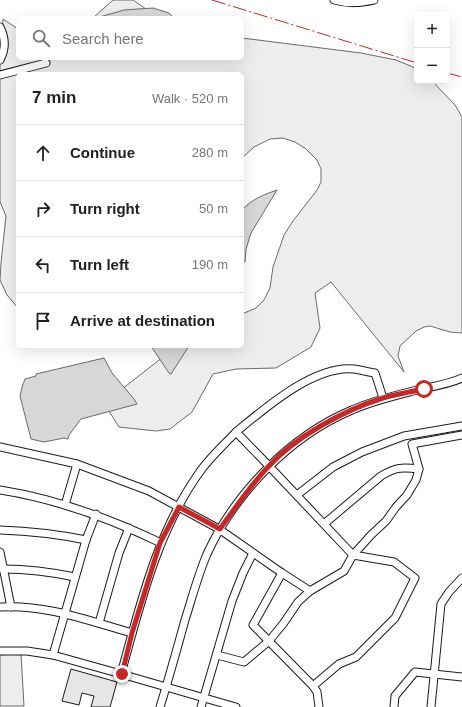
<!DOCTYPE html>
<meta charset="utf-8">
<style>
body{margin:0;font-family:Arial,sans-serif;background:#f6f6f6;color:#202124}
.controls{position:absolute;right:12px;top:12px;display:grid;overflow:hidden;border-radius:6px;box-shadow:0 4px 16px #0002}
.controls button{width:36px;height:36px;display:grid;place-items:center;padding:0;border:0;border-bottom:1px solid #e0e0e0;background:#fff;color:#202124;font:20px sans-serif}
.stop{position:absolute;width:12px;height:12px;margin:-9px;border:3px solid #c62828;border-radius:50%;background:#fff}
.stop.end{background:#c62828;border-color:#fff;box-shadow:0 1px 4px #0008}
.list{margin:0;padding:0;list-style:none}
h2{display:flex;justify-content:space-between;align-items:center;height:52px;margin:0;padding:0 16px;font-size:17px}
h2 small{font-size:13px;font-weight:400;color:#757577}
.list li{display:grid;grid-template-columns:26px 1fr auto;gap:12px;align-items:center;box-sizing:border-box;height:56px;padding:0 16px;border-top:1px solid #e0e0e0}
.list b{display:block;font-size:15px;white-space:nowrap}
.list em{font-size:13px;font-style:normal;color:#757577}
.icon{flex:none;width:22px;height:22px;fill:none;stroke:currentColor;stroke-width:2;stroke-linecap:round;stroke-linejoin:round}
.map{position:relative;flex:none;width:462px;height:707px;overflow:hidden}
.search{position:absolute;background:#fff;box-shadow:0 4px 16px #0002;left:16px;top:16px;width:228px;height:44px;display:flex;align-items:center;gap:10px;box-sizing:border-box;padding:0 14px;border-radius:6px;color:#757577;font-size:15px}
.panel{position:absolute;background:#fff;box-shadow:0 4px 16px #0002;left:16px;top:72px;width:228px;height:276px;border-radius:6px}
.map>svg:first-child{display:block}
</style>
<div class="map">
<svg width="462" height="707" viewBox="0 0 462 707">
<rect width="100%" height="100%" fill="#fff"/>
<!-- built -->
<g fill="#ededed" stroke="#6a6a6a">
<polygon points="113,0 133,0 159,18 93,18"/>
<polygon points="3,19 18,29 18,58 242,58 242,38 361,53 396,60 413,67 417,71 417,81 431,81 433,82 455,105 462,117 462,333 450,332 430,326 424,327 416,331 400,346 398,356 404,372 331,282 315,293 320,328 311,347 276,368 236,369 213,374 192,412 170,429 156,431 119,427 107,408 117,393 177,346 242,346 242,314 256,308 264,300 270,288 273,267 284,235 293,221 317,190 321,182 321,169 317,160 306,149 295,142 283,138 270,139 254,147 242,158 242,74 18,74 18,308 7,295 0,280 1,263 6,216 0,202 0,53 2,38"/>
<polygon points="0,654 21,654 24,706 0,706"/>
</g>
<!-- water -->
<g fill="#d7d7d7" stroke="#6a6a6a">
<polygon points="153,8 169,13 174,18 96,18 124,10"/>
<path d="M277 190 251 233 246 249 245 262 242 261V210C252 199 263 195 277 190Z"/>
<polygon points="151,346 189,346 171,374 169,373"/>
<polygon points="104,358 112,373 134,399 137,404 81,419 69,435 68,439 64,438 44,442 31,439 20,396 22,387 25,379 36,376 36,374"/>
</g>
<!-- building -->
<polygon fill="#e6e6e6" stroke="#1a1a1a" points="71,669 117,682 110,707 91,707 94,696 82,693 79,705 62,701"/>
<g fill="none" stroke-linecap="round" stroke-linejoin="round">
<defs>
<g id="minor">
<path d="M334 0C349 4 359 3 374 0"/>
<path d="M0 27C6 39 6 49 0 60"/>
<polyline points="0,75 46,63"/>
<path d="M236 432C265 408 314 365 354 369 361 370 368 372 375 373L383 398"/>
<polyline points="0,447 77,464 149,491 219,529 282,573 310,591"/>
<path d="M0 490C57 499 109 518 161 543"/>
<polyline points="297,495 333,467 362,452 404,436 462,426"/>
<polyline points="65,505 77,464"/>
<path d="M324 524 381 476C396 467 402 467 419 469"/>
<path d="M0 530C29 531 57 534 86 540"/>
<polyline points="0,552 11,607"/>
<path d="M3 569C28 569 51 572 75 577"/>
<path d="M0 607C46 604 89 621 132 633"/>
<polyline points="99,623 119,553 129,528"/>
<polyline points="0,651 27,651 53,655 121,674 236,707"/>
<polyline points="53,655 86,540 96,514"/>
<polyline points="217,655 244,662 269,641 283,624 298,602 310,591 344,571 353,555 371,535 386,521 396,507 407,495 416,480 419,469 412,444 462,435"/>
<path d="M121 674C140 605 157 532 199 473 209 458 224 445 236 432L269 466 353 555 394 562 415 578 395 618 356 657 339 664 313 686 253 625 282 573"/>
<polyline points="313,686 317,692 319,707"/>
<path d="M160 707C169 678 177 649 185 620 192 598 198 575 207 554 235 493 290 436 352 410 374 400 398 395 421 389 435 386 449 384 462 378"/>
<polyline points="201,707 232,601 243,573 253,553"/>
<polyline points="394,707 395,696 415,672 462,677"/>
<polyline points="431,707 441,604 449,592 462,578"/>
</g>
</defs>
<!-- minor casing -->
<use href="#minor" stroke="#1a1a1a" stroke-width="9"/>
<!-- minor -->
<use href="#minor" stroke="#fff" stroke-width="7"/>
<!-- power -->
<g stroke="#c62828" stroke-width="1" stroke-dasharray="14 3 2 3" stroke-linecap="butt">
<polyline points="212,0 417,63"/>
<polyline points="447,73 462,77"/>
</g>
</g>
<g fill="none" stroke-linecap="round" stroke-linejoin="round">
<!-- route -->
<path stroke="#c62828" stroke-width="5" d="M122 674 132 633 160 543 179 507 220 529C235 508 250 486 268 467 295 437 344 410 383 398 396 394 411 392 424 389"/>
</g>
</svg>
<div class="controls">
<button>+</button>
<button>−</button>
</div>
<div class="stop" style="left:424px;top:389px"></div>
<div class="stop end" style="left:122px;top:674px"></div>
<div class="search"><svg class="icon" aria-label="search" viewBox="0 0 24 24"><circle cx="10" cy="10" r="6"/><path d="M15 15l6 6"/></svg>Search here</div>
<section class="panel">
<h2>7 min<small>Walk · 520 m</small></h2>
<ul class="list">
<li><svg class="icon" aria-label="ahead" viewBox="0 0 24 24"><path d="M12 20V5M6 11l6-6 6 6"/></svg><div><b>Continue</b></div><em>280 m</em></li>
<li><svg class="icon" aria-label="right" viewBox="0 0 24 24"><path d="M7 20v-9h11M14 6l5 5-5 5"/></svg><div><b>Turn right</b></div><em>50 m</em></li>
<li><svg class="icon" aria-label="left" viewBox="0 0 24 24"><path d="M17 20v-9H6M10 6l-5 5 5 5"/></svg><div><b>Turn left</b></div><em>190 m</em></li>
<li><svg class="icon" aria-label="arrive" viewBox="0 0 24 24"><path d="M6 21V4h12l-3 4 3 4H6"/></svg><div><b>Arrive at destination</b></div></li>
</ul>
</section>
</div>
